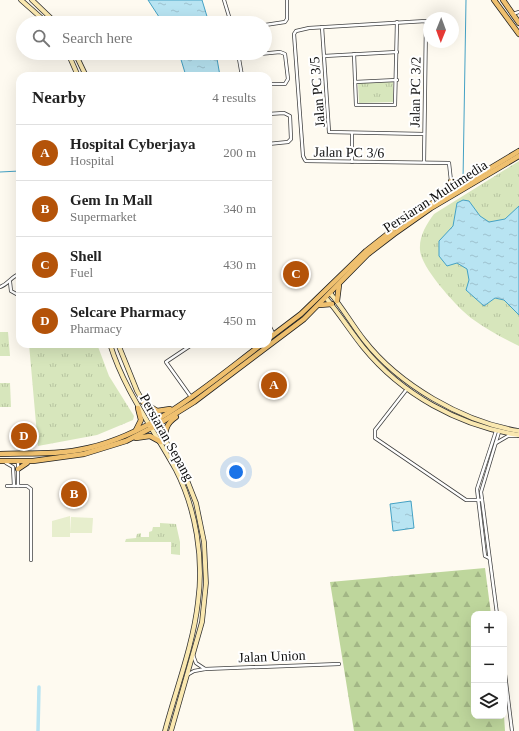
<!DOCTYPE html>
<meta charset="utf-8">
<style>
body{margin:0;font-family:Georgia,serif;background:#f6f6f6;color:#222}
.controls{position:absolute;right:12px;bottom:12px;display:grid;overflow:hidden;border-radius:8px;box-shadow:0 4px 16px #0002}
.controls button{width:36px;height:36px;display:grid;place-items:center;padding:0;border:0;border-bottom:1px solid #e0e0e0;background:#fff;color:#222;font:20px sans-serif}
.compass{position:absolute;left:423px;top:12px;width:36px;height:36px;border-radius:50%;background:#fff;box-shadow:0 4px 16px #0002;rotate:181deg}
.you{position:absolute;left:236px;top:472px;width:14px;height:14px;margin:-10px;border:3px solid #fff;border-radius:50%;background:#1a73e8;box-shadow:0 0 0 6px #1a73e833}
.badge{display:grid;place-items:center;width:26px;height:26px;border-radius:50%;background:#b45309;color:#fff;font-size:13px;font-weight:700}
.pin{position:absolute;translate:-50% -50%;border:2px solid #fff;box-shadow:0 1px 4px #0006}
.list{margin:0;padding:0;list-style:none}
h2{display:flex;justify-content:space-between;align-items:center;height:52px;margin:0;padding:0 16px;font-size:17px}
h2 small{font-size:13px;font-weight:400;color:#767676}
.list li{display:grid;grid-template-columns:26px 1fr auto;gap:12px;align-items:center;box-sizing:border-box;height:56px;padding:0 16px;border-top:1px solid #e0e0e0}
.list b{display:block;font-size:15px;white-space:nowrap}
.list p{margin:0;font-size:13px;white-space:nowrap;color:#767676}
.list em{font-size:13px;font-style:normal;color:#767676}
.icon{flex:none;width:22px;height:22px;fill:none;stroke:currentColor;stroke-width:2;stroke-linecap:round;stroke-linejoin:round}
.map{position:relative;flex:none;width:519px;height:731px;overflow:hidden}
.search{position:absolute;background:#fff;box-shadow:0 4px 16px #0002;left:16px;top:16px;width:256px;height:44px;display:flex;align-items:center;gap:10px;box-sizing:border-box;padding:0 14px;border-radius:22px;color:#767676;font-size:15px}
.panel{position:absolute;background:#fff;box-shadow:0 4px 16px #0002;left:16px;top:72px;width:256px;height:276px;border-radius:12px}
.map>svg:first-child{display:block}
</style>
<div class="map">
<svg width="519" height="731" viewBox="0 0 519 731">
<defs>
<pattern id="grass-tufts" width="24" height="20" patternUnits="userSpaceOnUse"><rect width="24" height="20" fill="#d7e6bc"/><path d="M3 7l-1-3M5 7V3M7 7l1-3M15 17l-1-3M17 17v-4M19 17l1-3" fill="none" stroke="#b7c4a0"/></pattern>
<pattern id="forest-firs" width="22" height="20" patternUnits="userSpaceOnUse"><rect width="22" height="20" fill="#bed69c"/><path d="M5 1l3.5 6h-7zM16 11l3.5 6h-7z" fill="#a2b685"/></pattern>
<pattern id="water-ripples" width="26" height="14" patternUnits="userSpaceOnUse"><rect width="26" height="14" fill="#b8e4f2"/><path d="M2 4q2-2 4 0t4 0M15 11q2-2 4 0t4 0" fill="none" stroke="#9dc2ce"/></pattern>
</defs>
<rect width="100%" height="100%" fill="#fefaf0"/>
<!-- grass -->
<g fill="url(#grass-tufts)">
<polygon points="393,82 393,102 359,103 358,83"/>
<path d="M519 161V346C502 338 486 329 471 318 457 307 421 268 420 250 419 236 426 225 434 214Z"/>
<polygon points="0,332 8,332 10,356 0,356"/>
<polygon points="29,344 97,344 109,376 134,416 133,420 97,435 38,446"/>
<polygon points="0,383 10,383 11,407 0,407"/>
<polygon points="160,523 176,524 180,542 180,555 171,554 171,542 125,542 126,539 136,538 137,534 141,533 141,537 149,537 149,532 152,531 153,527 160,527"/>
</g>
<!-- forest -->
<polygon fill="url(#forest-firs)" points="485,568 491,614 474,614 474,716 504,716 505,731 354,731 330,582"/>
<!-- pitch -->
<g fill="#e7eecd">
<polygon points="70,516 70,537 52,537 52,521"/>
<polygon points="71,517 93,518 92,533 70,533"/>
</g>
<!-- water -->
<g fill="url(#water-ripples)" stroke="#44a1c4">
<polygon points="148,0 202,0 209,23 163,23"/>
<polygon points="179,53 216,53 220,76 186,76"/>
<polygon points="463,200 469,201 480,216 489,222 505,219 519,206 519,315 504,300 495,298 484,306 466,290 469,280 467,269 457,263 447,266 439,256 439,241 453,226 457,203"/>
<polygon points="411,501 414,528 393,531 390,504"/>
</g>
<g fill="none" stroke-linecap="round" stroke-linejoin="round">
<!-- stream -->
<g stroke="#44a1c4" stroke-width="1">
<polyline points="0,172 20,171"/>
<polyline points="463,181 466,0"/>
</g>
<!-- canal -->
<polyline stroke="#b8e4f2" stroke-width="3.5" points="38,731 39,687"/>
<defs>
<g id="street">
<polyline points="224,0 231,23"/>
<polyline points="513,14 519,12"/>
<polyline points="265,25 285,22 287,19 287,0"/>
<polyline points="322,27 329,132 424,134"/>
<polyline points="238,53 242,76"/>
<polyline points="354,54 356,105 395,105 397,22"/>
<polyline points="239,56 280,52 285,54 288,79 285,84 268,84"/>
<polyline points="324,56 397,52"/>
<polyline points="355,82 397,80"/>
<polyline points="268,114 284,113 290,116 291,139 288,142 268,144"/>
<polyline points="352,162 352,133"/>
<polyline points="424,163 426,21 309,28 296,31 294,34 303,156 305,160 306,161 449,163 451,181 455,189"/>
<polyline points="10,282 11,291 20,296"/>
<path d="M0 287C9 284 11 276 20 274"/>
<polyline points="268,323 274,335"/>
<polyline points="407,389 375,430 375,438 466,500 482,500"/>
<polyline points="191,397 166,362 193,344"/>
<polyline points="496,443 508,436 517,436"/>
<polyline points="6,463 13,467 14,486"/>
<polyline points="7,486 27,486 31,489 31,560"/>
<polyline points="18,486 18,461"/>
<polyline points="489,558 485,556 477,489 496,431"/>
<polyline points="497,614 481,492 499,432"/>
<polyline points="504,666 512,731"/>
<polyline points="205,669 339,664"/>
<polyline points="187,675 194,671 205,669 196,663 193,655"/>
</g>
<g id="secondary">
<polyline points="21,0 47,23"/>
<polyline points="32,0 56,23"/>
<polyline points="68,53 78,76"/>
<polyline points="75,53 86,76"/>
<path d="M330 293C343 308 352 325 364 340 399 385 463 422 519 431"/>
<path d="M326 298C339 313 350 331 363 347 401 394 459 426 519 435"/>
<path d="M110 344C124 390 153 428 176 470 196 509 204 559 198 602 193 646 176 689 165 731"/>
<polyline points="118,344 137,391 185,475 196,503 204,542 206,583 202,622 171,731"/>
</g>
<g id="primary">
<polyline points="494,0 519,34"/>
<polyline points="503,0 519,23"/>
<polyline points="446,194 451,181 462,185"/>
<polyline points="337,301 339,285"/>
<polyline points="320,305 332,304"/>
<polyline points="268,339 301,314 366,251 409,217 519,151"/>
<polyline points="143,402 157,411 170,409"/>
<polyline points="136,430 141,420 138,408"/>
<polyline points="136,438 150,436 161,442"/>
<path d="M165 440C165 429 167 423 176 417"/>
<path d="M0 454C29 453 59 455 88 448 154 433 209 384 262 344"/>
<polyline points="0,461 33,461 84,454 126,441 157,425 194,402 304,319 368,254 394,234 431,208 519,156"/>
<polyline points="18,469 27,463"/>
</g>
</defs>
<!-- street casing -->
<use href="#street" stroke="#414141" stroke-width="4"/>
<!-- secondary casing -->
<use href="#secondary" stroke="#303030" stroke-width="5.5"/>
<!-- primary casing -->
<use href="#primary" stroke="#1f1f1f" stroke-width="6"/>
<!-- street -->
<use href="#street" stroke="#fff" stroke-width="2.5"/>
<!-- secondary -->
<use href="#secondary" stroke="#fae8b0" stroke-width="4"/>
<!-- primary -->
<use href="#primary" stroke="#efc06f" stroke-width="4.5"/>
</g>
<g text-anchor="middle" stroke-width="4" stroke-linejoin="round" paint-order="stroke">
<!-- street labels -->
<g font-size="14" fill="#0e0e0e" stroke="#fff">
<text transform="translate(317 92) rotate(-95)" y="5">Jalan PC 3/5</text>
<text transform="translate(415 92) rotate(-89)" y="5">Jalan PC 3/2</text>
<text transform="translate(349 152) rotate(1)" y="5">Jalan PC 3/6</text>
<text transform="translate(435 196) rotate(-33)" y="5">Persiaran Multimedia</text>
<text transform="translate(167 437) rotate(61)" y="5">Persiaran Sepang</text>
<text transform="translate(272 656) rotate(-2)" y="5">Jalan Union</text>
</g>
</g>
</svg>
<div class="controls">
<button>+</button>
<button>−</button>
<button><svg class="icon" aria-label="layers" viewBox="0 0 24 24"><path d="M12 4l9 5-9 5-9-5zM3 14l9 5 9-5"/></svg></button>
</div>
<svg class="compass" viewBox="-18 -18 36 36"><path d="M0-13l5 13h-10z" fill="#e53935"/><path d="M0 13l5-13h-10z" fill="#767676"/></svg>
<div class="you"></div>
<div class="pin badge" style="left:274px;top:385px">A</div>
<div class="pin badge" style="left:74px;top:494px">B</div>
<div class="pin badge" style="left:296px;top:274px">C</div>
<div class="pin badge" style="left:24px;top:436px">D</div>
<div class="search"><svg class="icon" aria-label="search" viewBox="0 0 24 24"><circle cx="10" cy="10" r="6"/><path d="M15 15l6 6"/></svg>Search here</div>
<section class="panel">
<h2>Nearby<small>4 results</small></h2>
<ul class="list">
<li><span class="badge">A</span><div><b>Hospital Cyberjaya</b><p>Hospital</p></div><em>200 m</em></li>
<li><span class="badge">B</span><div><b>Gem In Mall</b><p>Supermarket</p></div><em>340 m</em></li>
<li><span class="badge">C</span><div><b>Shell</b><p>Fuel</p></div><em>430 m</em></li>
<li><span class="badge">D</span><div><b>Selcare Pharmacy</b><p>Pharmacy</p></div><em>450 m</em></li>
</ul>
</section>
</div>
